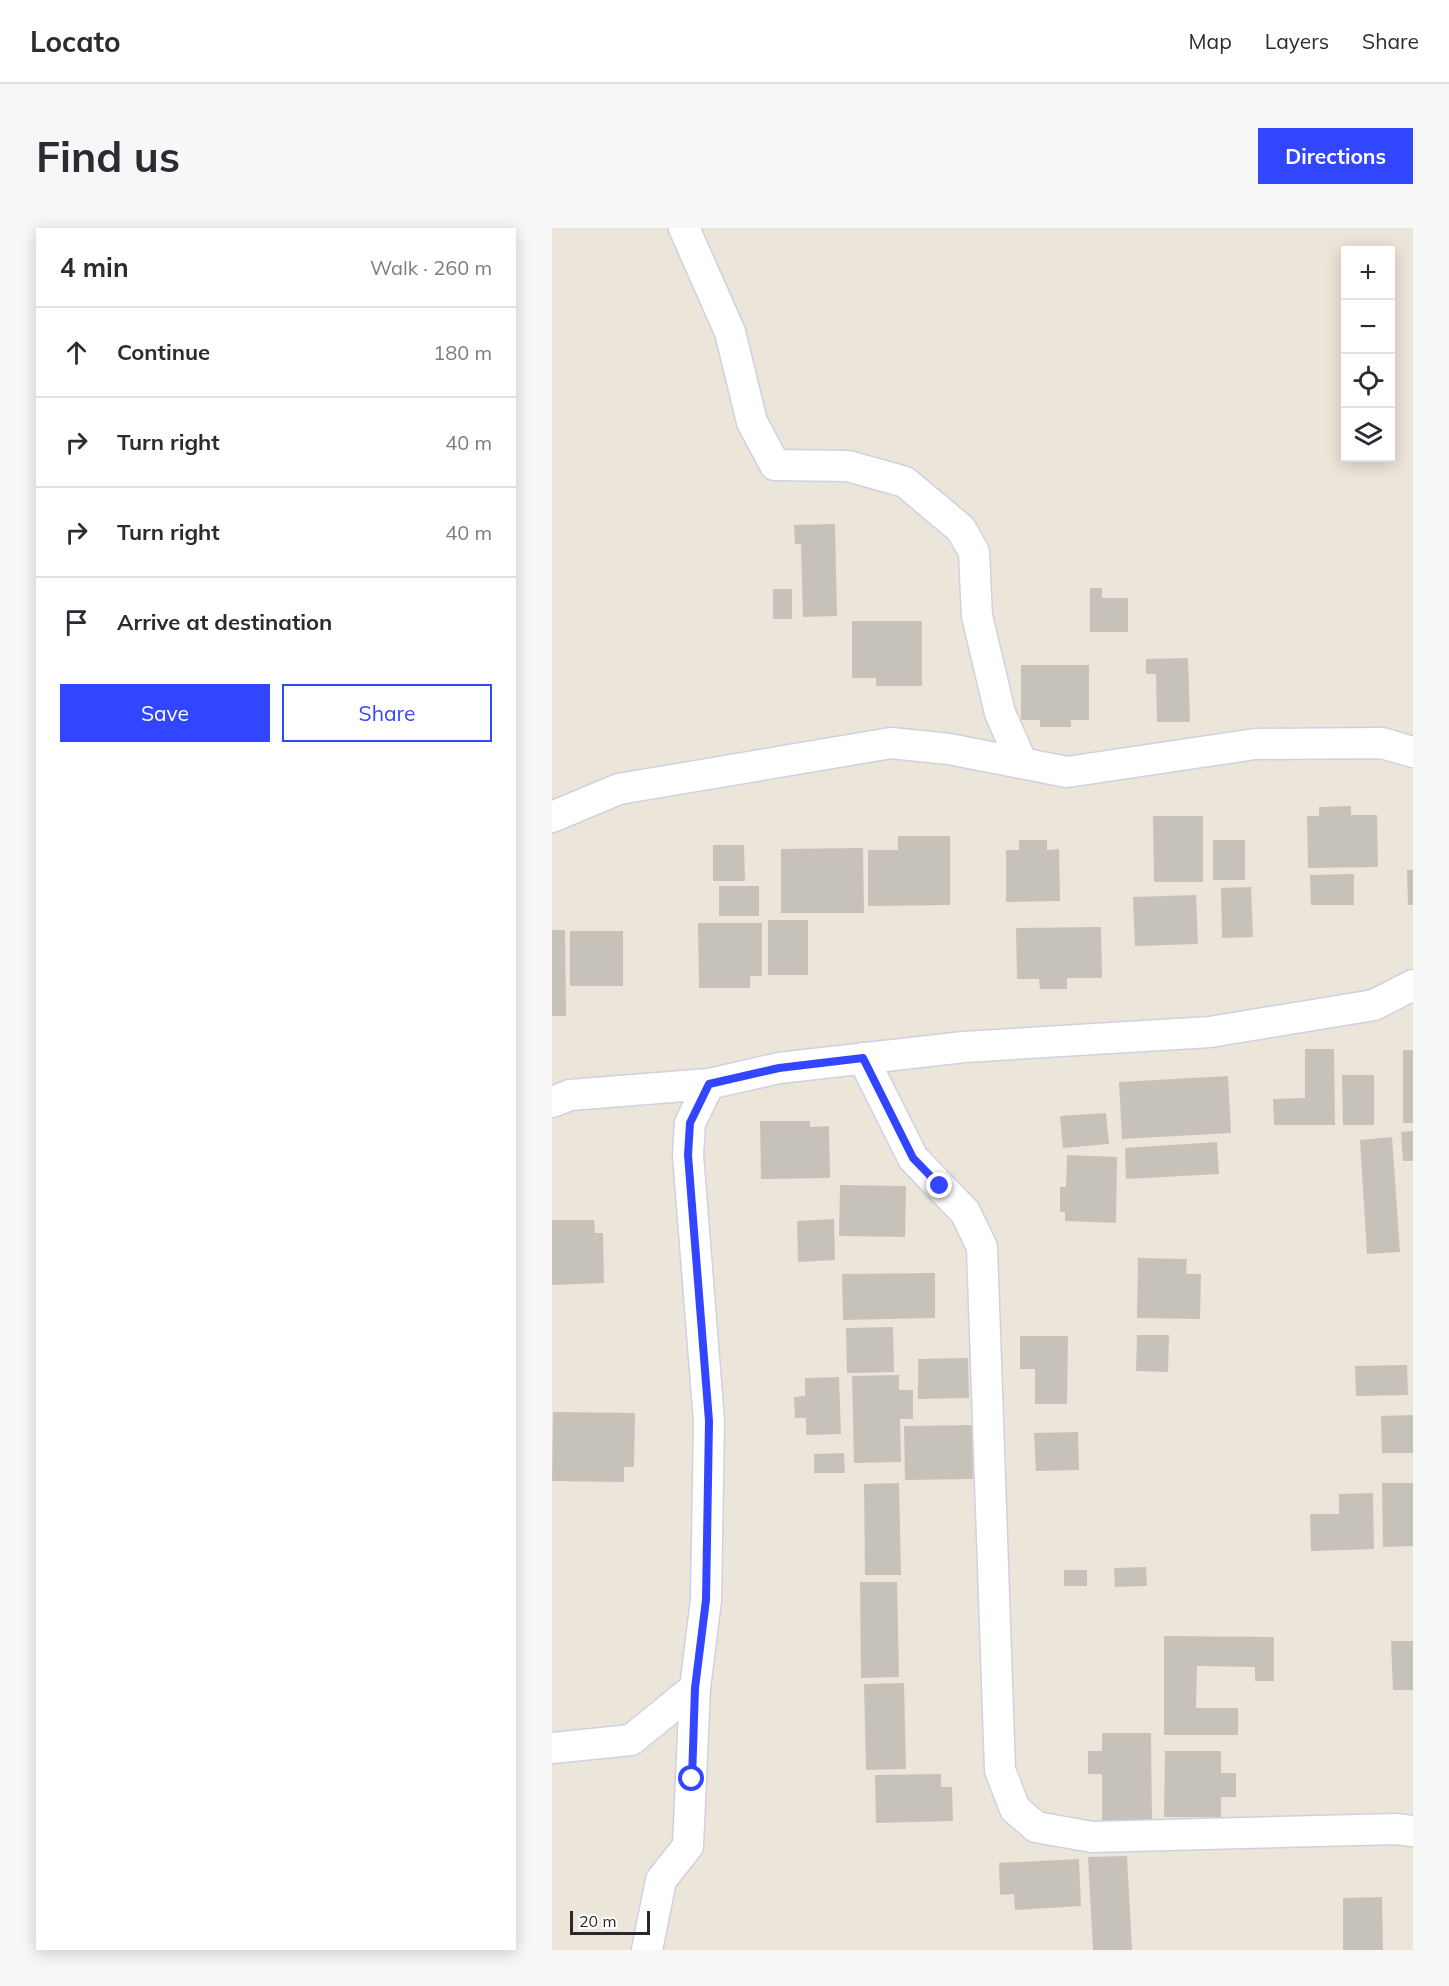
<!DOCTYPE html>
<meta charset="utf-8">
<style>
body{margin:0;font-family:Mulish,sans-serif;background:#f7f7f7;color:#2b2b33}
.controls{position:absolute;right:18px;top:18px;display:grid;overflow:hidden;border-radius:0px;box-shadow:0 3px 15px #0003}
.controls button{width:54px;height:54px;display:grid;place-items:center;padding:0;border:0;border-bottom:2px solid #e1e1e2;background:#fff;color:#2b2b33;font:30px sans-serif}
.scale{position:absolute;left:18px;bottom:15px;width:80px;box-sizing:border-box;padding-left:6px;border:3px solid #292929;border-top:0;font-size:16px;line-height:21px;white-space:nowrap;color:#292929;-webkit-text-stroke:4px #fff;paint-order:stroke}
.stop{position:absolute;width:18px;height:18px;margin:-14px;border:4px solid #3346ff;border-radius:50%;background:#fff}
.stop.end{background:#3346ff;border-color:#fff;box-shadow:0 2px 6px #0008}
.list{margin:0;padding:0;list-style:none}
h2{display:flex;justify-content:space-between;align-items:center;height:78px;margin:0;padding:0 24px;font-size:26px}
h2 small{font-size:20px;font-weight:400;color:#7c7c81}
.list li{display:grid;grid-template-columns:39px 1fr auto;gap:18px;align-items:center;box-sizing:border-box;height:90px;padding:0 24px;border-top:2px solid #e1e1e2}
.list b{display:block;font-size:22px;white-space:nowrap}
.list em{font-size:20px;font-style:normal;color:#7c7c81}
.actions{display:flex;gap:12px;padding:18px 24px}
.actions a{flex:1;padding:14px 0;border:2px solid #3346ff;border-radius:0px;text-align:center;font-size:21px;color:#3346ff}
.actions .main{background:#3346ff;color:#fff}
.icon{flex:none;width:33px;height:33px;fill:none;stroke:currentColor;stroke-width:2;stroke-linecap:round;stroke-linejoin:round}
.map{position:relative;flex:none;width:861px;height:1722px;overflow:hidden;border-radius:0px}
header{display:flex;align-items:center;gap:36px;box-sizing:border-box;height:84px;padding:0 30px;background:#fff;border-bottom:2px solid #e1e1e2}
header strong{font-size:28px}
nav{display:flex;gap:33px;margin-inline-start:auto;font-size:21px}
.intro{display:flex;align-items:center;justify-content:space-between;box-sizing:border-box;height:144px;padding:0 36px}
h1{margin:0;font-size:42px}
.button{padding:15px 27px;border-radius:0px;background:#3346ff;color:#fff;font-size:21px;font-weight:700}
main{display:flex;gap:36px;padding:0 36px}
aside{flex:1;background:#fff;border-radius:0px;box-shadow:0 3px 15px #0003}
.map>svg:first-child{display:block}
</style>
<header>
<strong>Locato</strong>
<nav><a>Map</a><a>Layers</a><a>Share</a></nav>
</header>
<div class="intro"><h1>Find us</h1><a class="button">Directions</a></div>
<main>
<aside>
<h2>4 min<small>Walk · 260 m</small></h2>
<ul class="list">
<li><svg class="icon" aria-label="ahead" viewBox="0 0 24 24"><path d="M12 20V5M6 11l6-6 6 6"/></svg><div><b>Continue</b></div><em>180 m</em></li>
<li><svg class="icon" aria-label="right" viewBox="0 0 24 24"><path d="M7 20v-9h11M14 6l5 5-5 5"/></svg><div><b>Turn right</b></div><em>40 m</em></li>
<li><svg class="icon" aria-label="right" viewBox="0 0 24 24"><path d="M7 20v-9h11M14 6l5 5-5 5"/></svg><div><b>Turn right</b></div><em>40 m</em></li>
<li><svg class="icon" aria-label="arrive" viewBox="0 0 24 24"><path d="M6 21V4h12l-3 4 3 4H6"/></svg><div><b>Arrive at destination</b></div></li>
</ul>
<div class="actions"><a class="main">Save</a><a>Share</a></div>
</aside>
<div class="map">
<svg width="861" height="1722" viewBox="0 0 861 1722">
<rect width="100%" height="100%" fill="#ece5d9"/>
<!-- building -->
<g fill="#c7c2b9">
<polygon points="283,296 285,388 251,389 249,316 243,316 242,297"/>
<polygon points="538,360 550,360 550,370 576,370 576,404 538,404"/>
<rect x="221" y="361" width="19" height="30"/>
<polygon points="300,393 370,393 370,458 324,458 324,450 300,450"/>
<polygon points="636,430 638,494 605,494 604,446 594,446 594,431"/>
<polygon points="469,437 537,437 537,492 519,492 519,499 488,499 488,492 469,492"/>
<polygon points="799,578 799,587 825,587 826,639 756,640 755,588 767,588 767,579"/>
<polygon points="601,588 651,588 651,654 602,654"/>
<polygon points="346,608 398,608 398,677 316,678 316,622 346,622"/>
<polygon points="467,612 495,612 495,622 507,621 508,673 454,674 454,622 467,622"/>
<rect x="661" y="612" width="32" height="40"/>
<polygon points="161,617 192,617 193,653 161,653"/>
<polygon points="311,620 312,685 229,685 229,621"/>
<polygon points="855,642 861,642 861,677 856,677"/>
<polygon points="802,646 802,677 759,677 758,647"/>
<rect x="167" y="658" width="40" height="30"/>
<polygon points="699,659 701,709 670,710 669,660"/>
<polygon points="644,667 646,716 583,718 581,669"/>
<rect x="216" y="692" width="40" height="55"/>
<polygon points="146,695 210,695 210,748 198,748 198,760 147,760"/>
<polygon points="549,699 550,750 515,750 515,761 488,761 487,751 465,751 464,700"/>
<polygon points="0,702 13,702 14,788 0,788"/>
<rect x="18" y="703" width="53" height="55"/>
<polygon points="753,821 782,821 783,897 722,897 721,871 753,870"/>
<rect x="851" y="822" width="10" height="73"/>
<polygon points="790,847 822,847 822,897 791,897"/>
<polygon points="676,848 679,905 570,911 567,854"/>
<polygon points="554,885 557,916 511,920 508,888"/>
<polygon points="208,893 258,893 258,899 277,898 278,950 209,951"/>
<polygon points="861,903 861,933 851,933 849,904"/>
<polygon points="840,909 848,1024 815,1026 808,912"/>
<polygon points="665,914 667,946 574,951 573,920"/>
<polygon points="515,927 565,929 564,995 513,993 513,984 508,984 508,959 514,959"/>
<polygon points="288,957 354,958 353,1009 287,1008"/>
<polygon points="282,991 283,1032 246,1034 245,993"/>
<polygon points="0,992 42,992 43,1005 51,1005 52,1055 0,1057"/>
<polygon points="586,1030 635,1031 634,1046 649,1046 648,1091 585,1090"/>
<polygon points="383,1045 383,1090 291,1092 290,1046"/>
<polygon points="341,1099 342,1144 295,1145 294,1100"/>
<polygon points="585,1107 617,1107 616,1144 584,1143"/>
<polygon points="468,1108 516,1108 515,1176 483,1176 483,1141 468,1141"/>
<polygon points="416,1130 417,1170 366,1171 366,1131"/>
<polygon points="855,1137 856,1167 804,1168 803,1138"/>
<polygon points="347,1147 347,1162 361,1162 361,1191 348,1191 349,1234 302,1235 300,1148"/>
<polygon points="287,1149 289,1206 254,1207 254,1190 243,1190 242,1169 253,1168 253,1150"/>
<polygon points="1,1184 83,1185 82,1239 72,1239 72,1254 0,1253"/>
<polygon points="861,1187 861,1225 830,1225 829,1188"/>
<polygon points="420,1197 421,1251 353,1252 352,1198"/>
<polygon points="526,1204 527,1242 484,1243 482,1205"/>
<polygon points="292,1225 293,1245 262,1245 262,1226"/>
<polygon points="347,1255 349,1347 313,1347 312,1256"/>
<polygon points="830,1255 861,1255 861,1318 831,1319"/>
<polygon points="821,1265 822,1321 759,1323 758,1286 787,1286 787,1266"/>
<polygon points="594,1339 595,1358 563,1359 562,1340"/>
<rect x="512" y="1342" width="23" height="16"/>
<polygon points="308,1354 345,1354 347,1449 309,1450"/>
<polygon points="612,1408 722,1409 722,1453 703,1453 703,1439 645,1438 644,1480 686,1480 686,1507 612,1507"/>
<polygon points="839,1413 861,1413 861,1462 841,1462"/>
<polygon points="352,1455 354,1541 314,1542 312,1456"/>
<polygon points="550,1505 599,1505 600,1594 550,1594 550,1546 536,1546 536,1523 550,1523"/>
<polygon points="613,1523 669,1523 669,1545 684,1545 684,1569 669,1569 669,1589 612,1589"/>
<polygon points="389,1546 389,1559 400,1559 401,1593 324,1595 323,1547"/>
<polygon points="575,1628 580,1722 541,1722 536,1629"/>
<polygon points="527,1631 529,1678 463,1682 462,1666 448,1667 447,1635"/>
<polygon points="830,1669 831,1722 791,1722 791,1670"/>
</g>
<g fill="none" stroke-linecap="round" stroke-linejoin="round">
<defs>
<g id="minor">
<polyline points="132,0 178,104 200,194 223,237 296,238 353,254 409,301 422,324 425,388 448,485 470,535"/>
<polyline points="0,589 67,561 339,515 397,521 515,544 703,516 830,515 861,524"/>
<polyline points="311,830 361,930 413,984 430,1019 448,1542 463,1581 484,1599 540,1609 844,1601 861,1603"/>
<polyline points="0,874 18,867 157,856 227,840 412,819 658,804 822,777 861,757"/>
<polyline points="0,1520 79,1512 143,1460"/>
<polyline points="95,1722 109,1652 136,1618 143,1460 154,1372 157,1193 136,927 138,895 157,856"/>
</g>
</defs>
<!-- minor casing -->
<use href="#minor" stroke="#cfd1e2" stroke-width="33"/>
<!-- minor -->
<use href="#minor" stroke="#fff" stroke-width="30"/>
</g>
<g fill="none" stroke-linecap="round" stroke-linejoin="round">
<!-- route -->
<polyline stroke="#3346ff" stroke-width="8" points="140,1551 143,1460 154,1372 157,1193 136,927 138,895 157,856 227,840 311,830 361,930 388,958"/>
</g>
</svg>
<div class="controls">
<button>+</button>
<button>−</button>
<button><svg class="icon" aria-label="locate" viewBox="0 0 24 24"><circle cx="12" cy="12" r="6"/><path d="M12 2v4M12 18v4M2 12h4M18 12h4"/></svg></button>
<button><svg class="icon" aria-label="layers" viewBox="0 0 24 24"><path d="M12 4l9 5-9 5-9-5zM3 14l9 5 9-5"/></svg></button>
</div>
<div class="scale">20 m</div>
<div class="stop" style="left:140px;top:1551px"></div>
<div class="stop end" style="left:388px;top:958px"></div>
</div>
</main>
